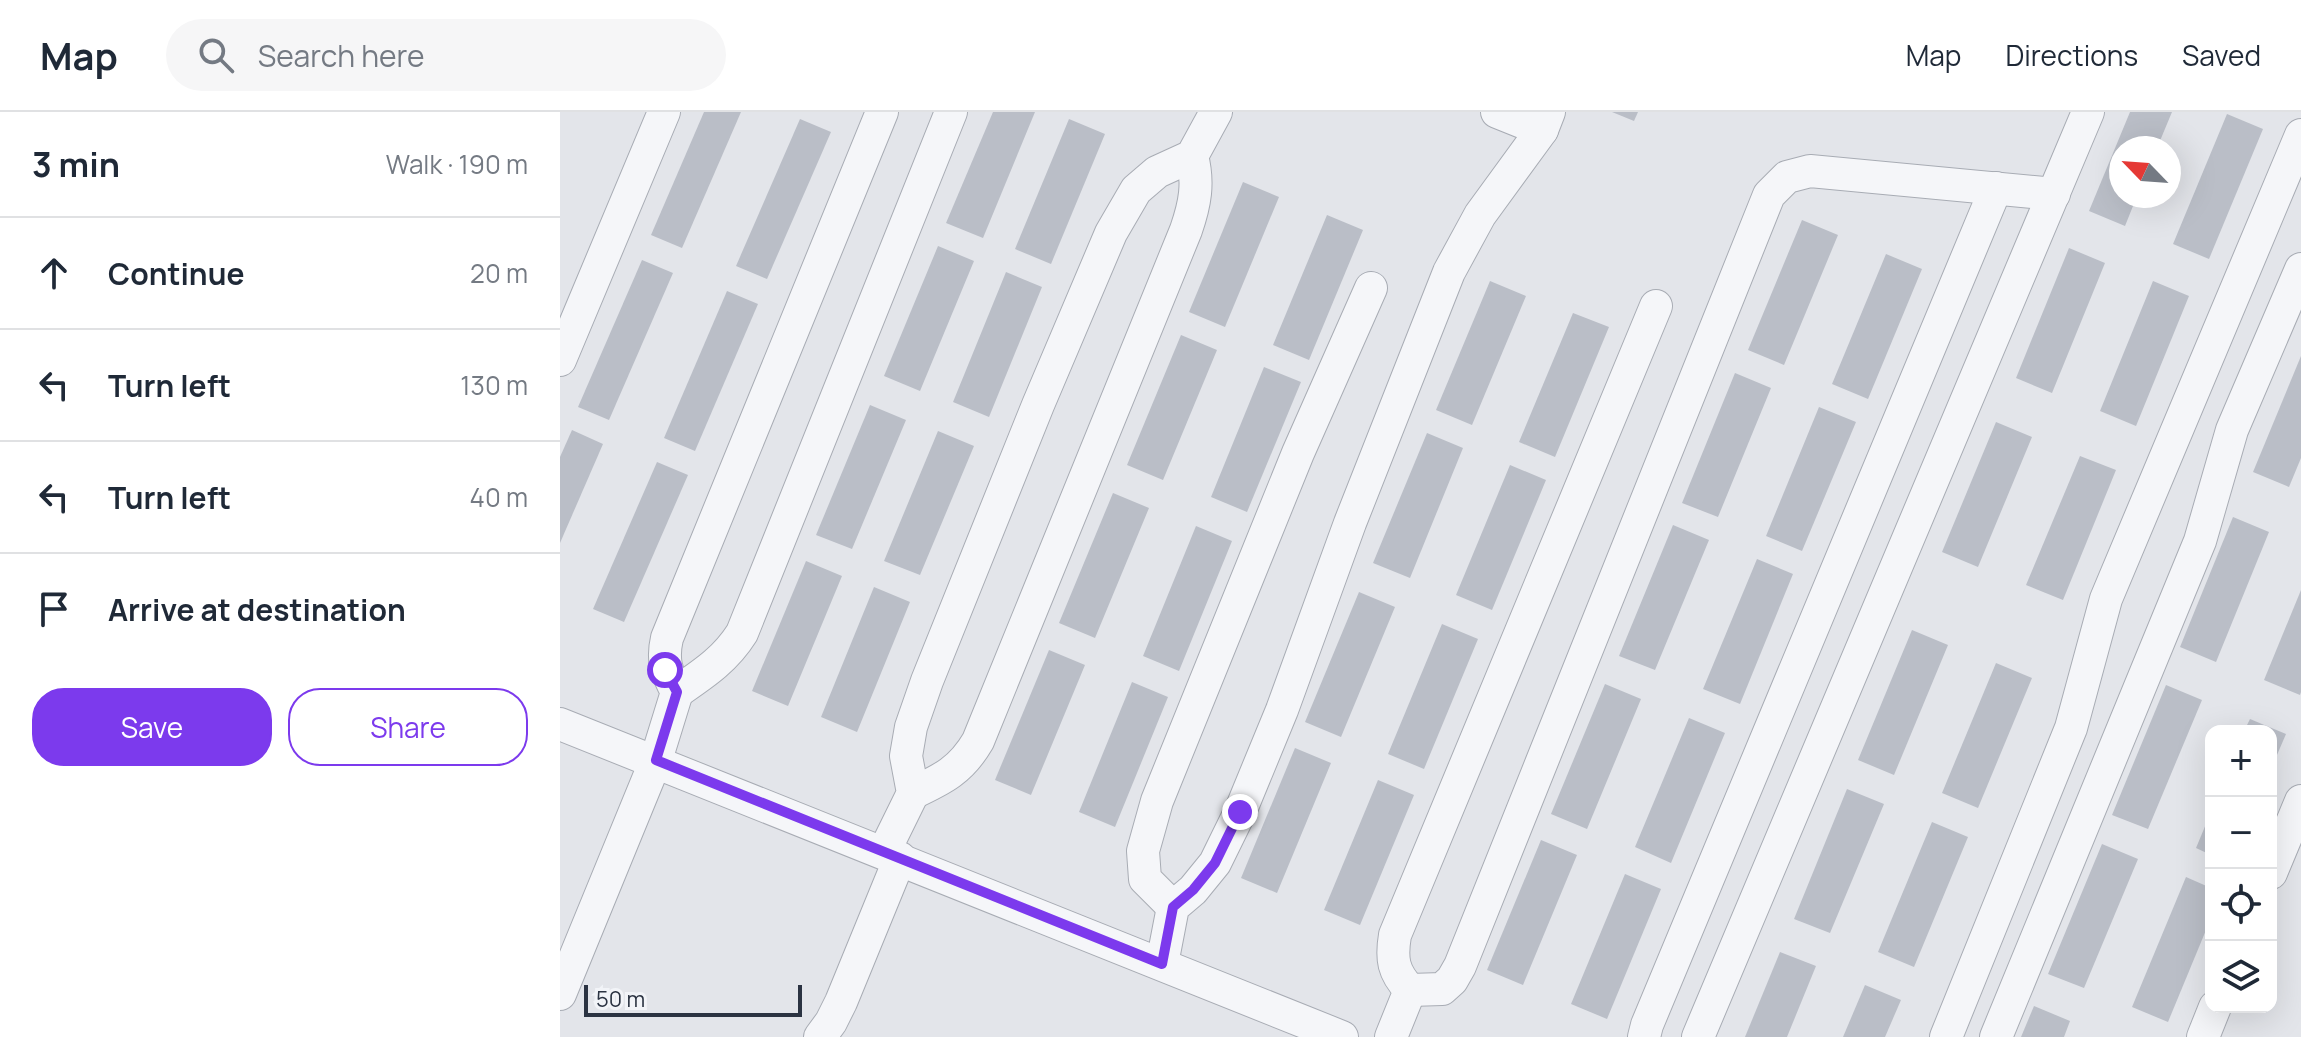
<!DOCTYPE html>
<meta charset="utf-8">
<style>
body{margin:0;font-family:Manrope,sans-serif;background:#f6f6f7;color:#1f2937}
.controls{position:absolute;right:24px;bottom:24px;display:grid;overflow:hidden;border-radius:16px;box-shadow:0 8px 32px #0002}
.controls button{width:72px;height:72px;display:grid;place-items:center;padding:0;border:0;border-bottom:2px solid #e0e1e3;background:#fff;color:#1f2937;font:40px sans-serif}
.compass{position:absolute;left:1549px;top:24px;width:72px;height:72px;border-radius:50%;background:#fff;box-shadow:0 8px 32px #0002;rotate:295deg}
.scale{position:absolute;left:24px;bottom:20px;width:218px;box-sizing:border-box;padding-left:8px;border:4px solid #2b3342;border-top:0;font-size:22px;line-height:28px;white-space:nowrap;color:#2b3342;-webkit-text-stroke:6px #f2f4f8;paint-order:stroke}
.stop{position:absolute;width:24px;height:24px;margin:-18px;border:6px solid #7c3aed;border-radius:50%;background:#fff}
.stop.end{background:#7c3aed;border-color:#fff;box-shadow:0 2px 8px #0008}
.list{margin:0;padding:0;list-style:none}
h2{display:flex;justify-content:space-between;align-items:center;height:104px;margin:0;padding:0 32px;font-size:34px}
h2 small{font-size:26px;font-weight:400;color:#747a83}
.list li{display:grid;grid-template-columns:52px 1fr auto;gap:24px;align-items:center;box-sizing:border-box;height:112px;padding:0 32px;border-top:2px solid #e0e1e3}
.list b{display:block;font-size:30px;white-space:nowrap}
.list em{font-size:26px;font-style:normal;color:#747a83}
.actions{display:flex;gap:16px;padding:24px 32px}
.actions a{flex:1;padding:18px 0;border:2px solid #7c3aed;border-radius:32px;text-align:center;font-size:28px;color:#7c3aed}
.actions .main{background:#7c3aed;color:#fff}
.icon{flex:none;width:44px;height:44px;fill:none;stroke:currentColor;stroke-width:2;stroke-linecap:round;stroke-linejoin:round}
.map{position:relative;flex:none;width:1741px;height:925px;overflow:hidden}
header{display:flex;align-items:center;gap:48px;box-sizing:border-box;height:112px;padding:0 40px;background:#fff;border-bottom:2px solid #e0e1e3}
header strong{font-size:38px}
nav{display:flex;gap:44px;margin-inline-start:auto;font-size:28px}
.search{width:560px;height:72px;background:#f6f6f7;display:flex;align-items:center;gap:20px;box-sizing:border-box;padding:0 28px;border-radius:44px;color:#747a83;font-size:30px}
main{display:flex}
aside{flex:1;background:#fff}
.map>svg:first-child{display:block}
</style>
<header>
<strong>Map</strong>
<div class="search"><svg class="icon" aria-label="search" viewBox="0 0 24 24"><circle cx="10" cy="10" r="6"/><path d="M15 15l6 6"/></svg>Search here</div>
<nav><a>Map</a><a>Directions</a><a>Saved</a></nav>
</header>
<main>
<aside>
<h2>3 min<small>Walk · 190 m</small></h2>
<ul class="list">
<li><svg class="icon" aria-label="ahead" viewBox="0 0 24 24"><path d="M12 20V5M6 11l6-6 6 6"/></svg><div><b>Continue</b></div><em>20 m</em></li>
<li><svg class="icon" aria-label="left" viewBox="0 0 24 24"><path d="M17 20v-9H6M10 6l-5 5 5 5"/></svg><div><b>Turn left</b></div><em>130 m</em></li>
<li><svg class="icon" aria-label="left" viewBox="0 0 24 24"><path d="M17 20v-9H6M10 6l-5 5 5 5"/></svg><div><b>Turn left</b></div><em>40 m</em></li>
<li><svg class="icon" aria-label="arrive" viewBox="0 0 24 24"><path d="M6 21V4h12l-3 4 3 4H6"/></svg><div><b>Arrive at destination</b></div></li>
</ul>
<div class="actions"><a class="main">Save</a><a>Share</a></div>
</aside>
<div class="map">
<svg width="1741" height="925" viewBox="0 0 1741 925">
<rect width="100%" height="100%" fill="#e3e5ea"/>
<!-- building -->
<g fill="#babec7">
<polygon points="144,0 181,0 122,136 91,123"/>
<polygon points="433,0 475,0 423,126 386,111"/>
<polygon points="1052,0 1078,0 1074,9"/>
<polygon points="1570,0 1612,0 1597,36 1561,36 1561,84 1577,84 1565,114 1529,99"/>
<polygon points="1667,2 1703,17 1649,147 1613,132"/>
<polygon points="240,7 271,20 207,167 176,154"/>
<polygon points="509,7 545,22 491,152 455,137"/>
<polygon points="683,70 719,85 665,215 629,200"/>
<polygon points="767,103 803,118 749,248 713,233"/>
<polygon points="1242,108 1278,123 1224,253 1188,238"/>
<polygon points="378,134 414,149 360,279 324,264"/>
<polygon points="1509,136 1545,151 1492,281 1456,266"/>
<polygon points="1326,142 1362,157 1308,287 1272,272"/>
<polygon points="82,148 113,161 49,308 18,295"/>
<polygon points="446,160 482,175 429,305 393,290"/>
<polygon points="930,169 966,184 912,313 876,298"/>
<polygon points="1593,169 1629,184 1576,314 1540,299"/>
<polygon points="167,179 198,192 135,339 104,326"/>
<polygon points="1013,201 1049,215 995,345 959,330"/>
<polygon points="621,223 657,238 603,368 567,353"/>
<polygon points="1741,244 1741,346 1729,375 1693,360"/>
<polygon points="704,255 741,270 687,400 651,385"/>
<polygon points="1175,261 1211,276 1158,405 1122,391"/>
<polygon points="310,293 346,308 292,437 256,423"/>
<polygon points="1259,295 1296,310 1242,439 1206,424"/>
<polygon points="1436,310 1472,325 1418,455 1382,440"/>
<polygon points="12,318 43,332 0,431 0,345"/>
<polygon points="378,319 414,334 360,463 324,449"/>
<polygon points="867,321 903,336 850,466 813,451"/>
<polygon points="1520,344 1556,358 1503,488 1466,473"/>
<polygon points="97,350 128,363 64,510 33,497"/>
<polygon points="950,353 986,368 932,498 896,483"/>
<polygon points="553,381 589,396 535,526 499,511"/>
<polygon points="1673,405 1709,420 1656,550 1620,535"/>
<polygon points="1113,413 1149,428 1095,558 1059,544"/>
<polygon points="636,414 672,429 619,559 583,544"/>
<polygon points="1197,447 1233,462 1180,592 1143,577"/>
<polygon points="246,449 282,464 228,594 192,579"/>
<polygon points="314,475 350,490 297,620 261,605"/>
<polygon points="1741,478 1741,580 1740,583 1704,568"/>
<polygon points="799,480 835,495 781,625 745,610"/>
<polygon points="882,512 918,527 864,657 828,642"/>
<polygon points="1352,518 1388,533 1334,663 1298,648"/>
<polygon points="489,538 525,553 471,683 435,668"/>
<polygon points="1436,551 1472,566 1418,696 1382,681"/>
<polygon points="572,570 608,585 555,715 519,700"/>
<polygon points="1045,572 1081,587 1027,717 991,702"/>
<polygon points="1606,573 1642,588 1588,717 1552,703"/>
<polygon points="1129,606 1165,621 1111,751 1075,735"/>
<polygon points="1690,607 1726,622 1711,657 1711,619 1684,619"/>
<polygon points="735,636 771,651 717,781 681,766"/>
<polygon points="818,668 854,683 800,813 764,798"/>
<polygon points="1287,677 1324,692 1270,821 1234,807"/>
<polygon points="1651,700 1651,743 1636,736"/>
<polygon points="1372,710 1408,725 1354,855 1318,840"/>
<polygon points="981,728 1017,743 963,873 927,858"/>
<polygon points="1542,732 1578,747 1524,876 1488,862"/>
<polygon points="1065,762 1101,777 1047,907 1011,892"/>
<polygon points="1626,765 1651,776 1651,806 1608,910 1572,895"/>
<polygon points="1220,840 1256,854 1227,925 1185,925"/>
<polygon points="1305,873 1341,888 1325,925 1283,925"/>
<polygon points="1474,894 1510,909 1504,925 1461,925"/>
</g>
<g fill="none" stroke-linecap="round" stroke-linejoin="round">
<defs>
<g id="minor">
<polyline points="937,0 982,18 989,0"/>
<polyline points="0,248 104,0"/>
<path d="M117 580C143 562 165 548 182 521L391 0"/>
<polyline points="0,612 782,925"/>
<path d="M353 681C383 667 401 658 418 629L626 118C635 92 639 71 632 44"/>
<polyline points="324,740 353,681 346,644 351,615 367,569 478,293 551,121 576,78 597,60 632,44 656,0"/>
<polyline points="1711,761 1741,689"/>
<polyline points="613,795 585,767 583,739 597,689 738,341 811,176"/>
<polyline points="602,852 613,795 633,778 655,751 680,700 722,598 790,411 889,160 920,103 982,18"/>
<polyline points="850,878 882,877 892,868 900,854 1209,83 1227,65 1250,59 1494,82"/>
<path d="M0 882 96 648 117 580C106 560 102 548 107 526L322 0"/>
<polyline points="260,925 271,910 281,890 340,746"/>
<path d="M831 925 850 878C833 860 831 847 835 823L1096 194"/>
<polyline points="1084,925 1087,913 1436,76"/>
<polyline points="1138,925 1528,0"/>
<polyline points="1386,925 1511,616 1546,487 1741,23"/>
<polyline points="1436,925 1640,429 1672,318 1741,157"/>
<polyline points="1643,925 1655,895"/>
</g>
</defs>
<!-- minor casing -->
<use href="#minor" stroke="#a8acb4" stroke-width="34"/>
<!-- minor -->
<use href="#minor" stroke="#f5f6f9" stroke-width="32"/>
</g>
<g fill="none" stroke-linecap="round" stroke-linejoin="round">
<!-- route -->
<polyline stroke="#7c3aed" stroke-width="10" points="105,558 117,580 96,648 602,852 613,795 633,778 655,751 680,700"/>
</g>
</svg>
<div class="controls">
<button>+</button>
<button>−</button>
<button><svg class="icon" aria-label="locate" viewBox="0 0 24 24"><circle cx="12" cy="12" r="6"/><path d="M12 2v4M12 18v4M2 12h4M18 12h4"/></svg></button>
<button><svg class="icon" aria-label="layers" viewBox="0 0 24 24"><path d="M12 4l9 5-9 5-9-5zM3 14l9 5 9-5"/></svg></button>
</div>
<svg class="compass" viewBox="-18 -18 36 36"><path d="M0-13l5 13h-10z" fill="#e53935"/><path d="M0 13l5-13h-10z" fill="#747a83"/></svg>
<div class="scale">50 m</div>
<div class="stop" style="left:105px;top:558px"></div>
<div class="stop end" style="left:680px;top:700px"></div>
</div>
</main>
